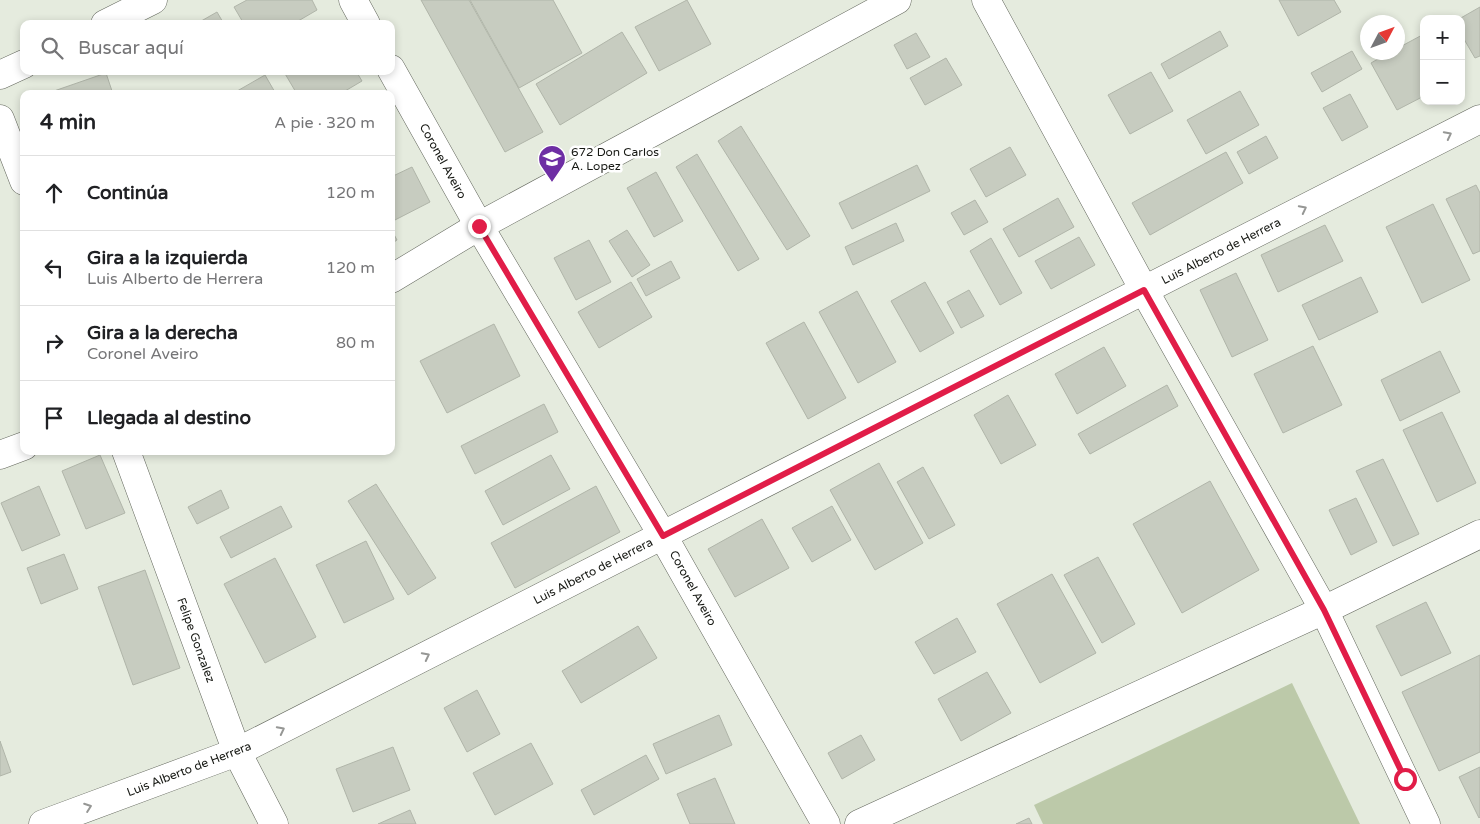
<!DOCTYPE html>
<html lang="es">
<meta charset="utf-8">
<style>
body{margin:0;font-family:"Varela Round",sans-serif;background:#f2f2f2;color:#202124}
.controls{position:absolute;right:15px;top:15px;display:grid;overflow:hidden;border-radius:10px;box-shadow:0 2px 8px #0003}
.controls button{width:45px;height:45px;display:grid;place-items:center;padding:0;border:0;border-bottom:1px solid #e0e0e0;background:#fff;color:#202124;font:25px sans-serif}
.compass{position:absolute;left:1360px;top:15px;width:45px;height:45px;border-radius:50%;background:#fff;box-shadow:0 2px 8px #0003;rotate:49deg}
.stop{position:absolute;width:15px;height:15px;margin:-11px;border:4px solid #e11d48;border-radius:50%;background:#fff}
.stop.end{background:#e11d48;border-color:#fff;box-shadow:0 1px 5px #0008}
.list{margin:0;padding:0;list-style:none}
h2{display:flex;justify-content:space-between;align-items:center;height:65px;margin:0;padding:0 20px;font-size:21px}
h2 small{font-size:16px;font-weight:400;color:#757577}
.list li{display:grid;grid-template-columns:32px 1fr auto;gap:15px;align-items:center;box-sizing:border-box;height:75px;padding:0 20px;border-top:1px solid #e0e0e0}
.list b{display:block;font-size:19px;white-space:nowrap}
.list p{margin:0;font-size:16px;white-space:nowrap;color:#757577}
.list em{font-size:16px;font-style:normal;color:#757577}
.icon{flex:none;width:28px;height:28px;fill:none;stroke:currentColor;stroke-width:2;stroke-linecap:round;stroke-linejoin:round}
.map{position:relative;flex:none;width:1480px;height:824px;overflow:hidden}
.search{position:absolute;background:#fff;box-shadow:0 2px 8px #0003;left:20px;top:20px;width:375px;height:55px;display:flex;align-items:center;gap:12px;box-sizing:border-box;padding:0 18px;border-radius:10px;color:#757577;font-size:19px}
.panel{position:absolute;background:#fff;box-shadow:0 2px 8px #0003;left:20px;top:90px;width:375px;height:365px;border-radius:10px}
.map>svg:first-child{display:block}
</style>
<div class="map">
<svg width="1480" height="824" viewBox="0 0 1480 824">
<rect width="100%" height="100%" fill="#e5ebde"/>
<!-- green -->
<polygon fill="#bcc9a9" points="1292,683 1360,824 1043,824 1034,805"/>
<!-- building -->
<g fill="#c7ccc0" stroke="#b0b5a9">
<polygon points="247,0 312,0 317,10 293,24 244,24 234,7"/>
<polygon points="421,0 469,0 543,132 505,152"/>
<polygon points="470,0 553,0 582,53 519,88"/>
<polygon points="687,0 711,44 659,71 635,27"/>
<polygon points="1279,0 1334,0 1341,12 1298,36"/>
<polygon points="1480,7 1480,56 1475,58 1461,34 1461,19 1459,19"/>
<polygon points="217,12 224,24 196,24"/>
<polygon points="1220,31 1228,46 1169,79 1161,64"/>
<polygon points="622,32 647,73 560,125 536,84"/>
<polygon points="916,33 930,57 907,69 894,45"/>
<polygon points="1424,34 1424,96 1397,110 1371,63 1390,52 1398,52 1398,48"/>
<polygon points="1352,51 1362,69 1322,92 1311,73"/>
<polygon points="946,58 962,85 925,105 910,78"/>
<polygon points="285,71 356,71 362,81 340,94 297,94 284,72"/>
<polygon points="1151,72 1173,111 1130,134 1108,95"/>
<polygon points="106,73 113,94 56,94 54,91"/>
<polygon points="265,75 276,94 232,94"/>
<polygon points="1240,91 1259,125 1206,154 1187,120"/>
<polygon points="1350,94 1368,127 1342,141 1323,108"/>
<polygon points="741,126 810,236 787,250 718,141"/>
<polygon points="1266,136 1278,158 1249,174 1237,152"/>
<polygon points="1010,147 1026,175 986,197 970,169"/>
<polygon points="1226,152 1243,183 1150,235 1132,203"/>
<polygon points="697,154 759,259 738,271 676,167"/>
<polygon points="917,165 930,191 852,229 839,203"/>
<polygon points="412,167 430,202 393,221 391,218 391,177"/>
<polygon points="656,172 683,221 654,237 627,188"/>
<polygon points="1476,185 1480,193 1480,251 1473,254 1446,199"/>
<polygon points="1058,198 1074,227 1019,257 1003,229"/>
<polygon points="975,200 988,222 964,235 951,213"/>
<polygon points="1433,204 1470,280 1422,303 1386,227"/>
<polygon points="896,223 904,241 853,265 845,247"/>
<polygon points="1325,225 1343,261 1278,292 1261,255"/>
<polygon points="391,229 397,240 391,244"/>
<polygon points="627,230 650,265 632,277 609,241"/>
<polygon points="1079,237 1095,265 1051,289 1035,261"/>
<polygon points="991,238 1022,293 1000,305 970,251"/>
<polygon points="589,240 611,282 576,300 554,258"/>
<polygon points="671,261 680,278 646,296 637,279"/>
<polygon points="1236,273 1268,340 1232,357 1200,290"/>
<polygon points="1361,277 1378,312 1319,340 1302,305"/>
<polygon points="631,282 652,317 599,348 578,312"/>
<polygon points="925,282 954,333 920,352 891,301"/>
<polygon points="969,290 984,316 961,328 947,302"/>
<polygon points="857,291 896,362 858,383 819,312"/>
<polygon points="804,322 846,398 808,419 766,343"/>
<polygon points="494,324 520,376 447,413 420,361"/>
<polygon points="1313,346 1342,405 1283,433 1254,374"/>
<polygon points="1104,347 1126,386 1077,414 1055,374"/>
<polygon points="1440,351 1460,392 1400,421 1381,380"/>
<polygon points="1167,385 1178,406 1090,454 1078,434"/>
<polygon points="1008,395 1036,445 1001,464 974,415"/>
<polygon points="544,404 558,432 475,474 461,446"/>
<polygon points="1442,412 1476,483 1437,502 1403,430"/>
<polygon points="100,455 125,513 86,529 62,471"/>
<polygon points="551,455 570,489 503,525 485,491"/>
<polygon points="1383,459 1419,534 1393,546 1356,471"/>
<polygon points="879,463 923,543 875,570 830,490"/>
<polygon points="923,467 955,525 929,539 897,482"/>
<polygon points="1210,481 1259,570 1182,613 1133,524"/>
<polygon points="376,484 436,578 408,595 348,501"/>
<polygon points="39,486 60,535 22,551 1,503"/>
<polygon points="596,486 620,532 515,588 491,543"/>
<polygon points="221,490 229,508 197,524 188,507"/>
<polygon points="1356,498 1377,542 1351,555 1329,510"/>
<polygon points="281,506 292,527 231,558 220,537"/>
<polygon points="832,506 851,540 812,562 792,528"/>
<polygon points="762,519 789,568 735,597 708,549"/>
<polygon points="366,541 394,599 344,623 316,565"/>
<polygon points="64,554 78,589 41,604 27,568"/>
<polygon points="1098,557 1135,624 1102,643 1064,575"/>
<polygon points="275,558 316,637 265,663 224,584"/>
<polygon points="145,570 180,668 133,685 98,587"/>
<polygon points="1052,574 1096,653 1040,683 997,604"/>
<polygon points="1426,602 1451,653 1401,676 1376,626"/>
<polygon points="957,618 976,652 934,674 915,642"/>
<polygon points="638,626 657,658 581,703 562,671"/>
<polygon points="1480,655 1480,752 1439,771 1402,692"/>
<polygon points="987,672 1011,713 961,741 938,699"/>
<polygon points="477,690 500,734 467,752 444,708"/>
<polygon points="719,715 732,745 666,774 653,744"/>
<polygon points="861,735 875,760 842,779 828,753"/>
<polygon points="0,741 11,772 0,776"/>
<polygon points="531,743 553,784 495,815 473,773"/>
<polygon points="393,747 410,790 353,812 336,769"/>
<polygon points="646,755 659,779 594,815 581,790"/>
<polygon points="1480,767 1480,817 1479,818 1459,777"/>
<polygon points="715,778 735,824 690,824 677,794"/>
<polygon points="410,810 416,824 378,824"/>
<polygon points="1029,818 1032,824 1016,824"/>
</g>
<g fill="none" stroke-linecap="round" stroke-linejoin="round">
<defs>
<g id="minor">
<polyline points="353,0 366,24"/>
<polyline points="986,0 1144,290 1324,610 1426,824"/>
<polyline points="105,24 153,0"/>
<polyline points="391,69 479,226 663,536 826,824"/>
<polyline points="0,75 24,64"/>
<polyline points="0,119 24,181"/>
<polyline points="391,279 479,226 897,0"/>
<polyline points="126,451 237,752 274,824"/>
<polyline points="0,455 24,446"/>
<polyline points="43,824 237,752 1480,119"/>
<polyline points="859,824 1324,610 1480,534"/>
</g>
</defs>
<!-- minor casing -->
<use href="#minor" stroke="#63675d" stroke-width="29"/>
<!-- minor -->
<use href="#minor" stroke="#fff" stroke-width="28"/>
</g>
<!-- one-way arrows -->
<defs><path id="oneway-chevron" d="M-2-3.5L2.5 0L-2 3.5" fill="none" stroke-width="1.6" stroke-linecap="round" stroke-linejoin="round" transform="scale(1.25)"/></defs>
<g stroke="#969795">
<use href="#oneway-chevron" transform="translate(1448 135) rotate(-27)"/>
<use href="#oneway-chevron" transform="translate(1303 209) rotate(-27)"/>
<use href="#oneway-chevron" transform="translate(426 656) rotate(-27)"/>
<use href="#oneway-chevron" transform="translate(281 730) rotate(-27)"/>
<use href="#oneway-chevron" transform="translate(88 807) rotate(-20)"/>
</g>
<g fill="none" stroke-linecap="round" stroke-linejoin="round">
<!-- route -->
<polyline stroke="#e11d48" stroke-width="6" points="479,226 663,536 1144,290 1324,610 1405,779"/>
</g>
<!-- icons -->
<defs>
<symbol id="school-pin" viewBox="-11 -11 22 30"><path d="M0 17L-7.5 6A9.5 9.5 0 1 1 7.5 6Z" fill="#6e2ea4" stroke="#fff"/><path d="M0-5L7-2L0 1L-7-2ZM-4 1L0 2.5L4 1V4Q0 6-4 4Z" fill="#fff"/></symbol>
</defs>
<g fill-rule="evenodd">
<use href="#school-pin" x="536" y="143" width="32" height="43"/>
</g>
<g text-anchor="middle" stroke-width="5" stroke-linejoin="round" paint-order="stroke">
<!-- poi labels -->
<g font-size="12" fill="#161813" stroke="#fff" text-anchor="start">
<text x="571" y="156">672 Don Carlos<tspan x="571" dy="14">A. Lopez</tspan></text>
</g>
<!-- street labels -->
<g font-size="12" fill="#161813" stroke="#fff">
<text transform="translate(443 161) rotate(61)" y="4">Coronel Aveiro</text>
<text transform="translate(1221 251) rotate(-27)" y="4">Luis Alberto de Herrera</text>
<text transform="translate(593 571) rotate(-27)" y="4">Luis Alberto de Herrera</text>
<text transform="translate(693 588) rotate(61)" y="4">Coronel Aveiro</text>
<text transform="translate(196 640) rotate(70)" y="4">Felipe Gonzalez</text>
<text transform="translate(189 769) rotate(-21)" y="4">Luis Alberto de Herrera</text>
</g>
</g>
</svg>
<div class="controls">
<button>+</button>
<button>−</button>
</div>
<svg class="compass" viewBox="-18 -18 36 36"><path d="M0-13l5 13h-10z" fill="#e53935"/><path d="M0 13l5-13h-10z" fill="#757577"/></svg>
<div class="stop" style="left:1405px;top:779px"></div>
<div class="stop end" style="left:479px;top:226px"></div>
<div class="search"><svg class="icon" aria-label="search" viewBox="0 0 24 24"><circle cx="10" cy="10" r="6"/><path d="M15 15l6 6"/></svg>Buscar aquí</div>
<section class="panel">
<h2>4 min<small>A pie · 320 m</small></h2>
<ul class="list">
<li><svg class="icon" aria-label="ahead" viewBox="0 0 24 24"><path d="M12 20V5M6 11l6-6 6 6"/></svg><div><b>Continúa</b></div><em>120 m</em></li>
<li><svg class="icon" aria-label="left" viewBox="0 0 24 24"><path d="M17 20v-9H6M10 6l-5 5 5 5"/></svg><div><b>Gira a la izquierda</b><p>Luis Alberto de Herrera</p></div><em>120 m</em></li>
<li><svg class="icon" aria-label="right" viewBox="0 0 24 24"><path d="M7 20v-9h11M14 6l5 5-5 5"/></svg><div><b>Gira a la derecha</b><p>Coronel Aveiro</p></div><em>80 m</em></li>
<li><svg class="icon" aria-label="arrive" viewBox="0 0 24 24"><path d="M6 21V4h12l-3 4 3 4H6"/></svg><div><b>Llegada al destino</b></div></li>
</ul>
</section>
</div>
